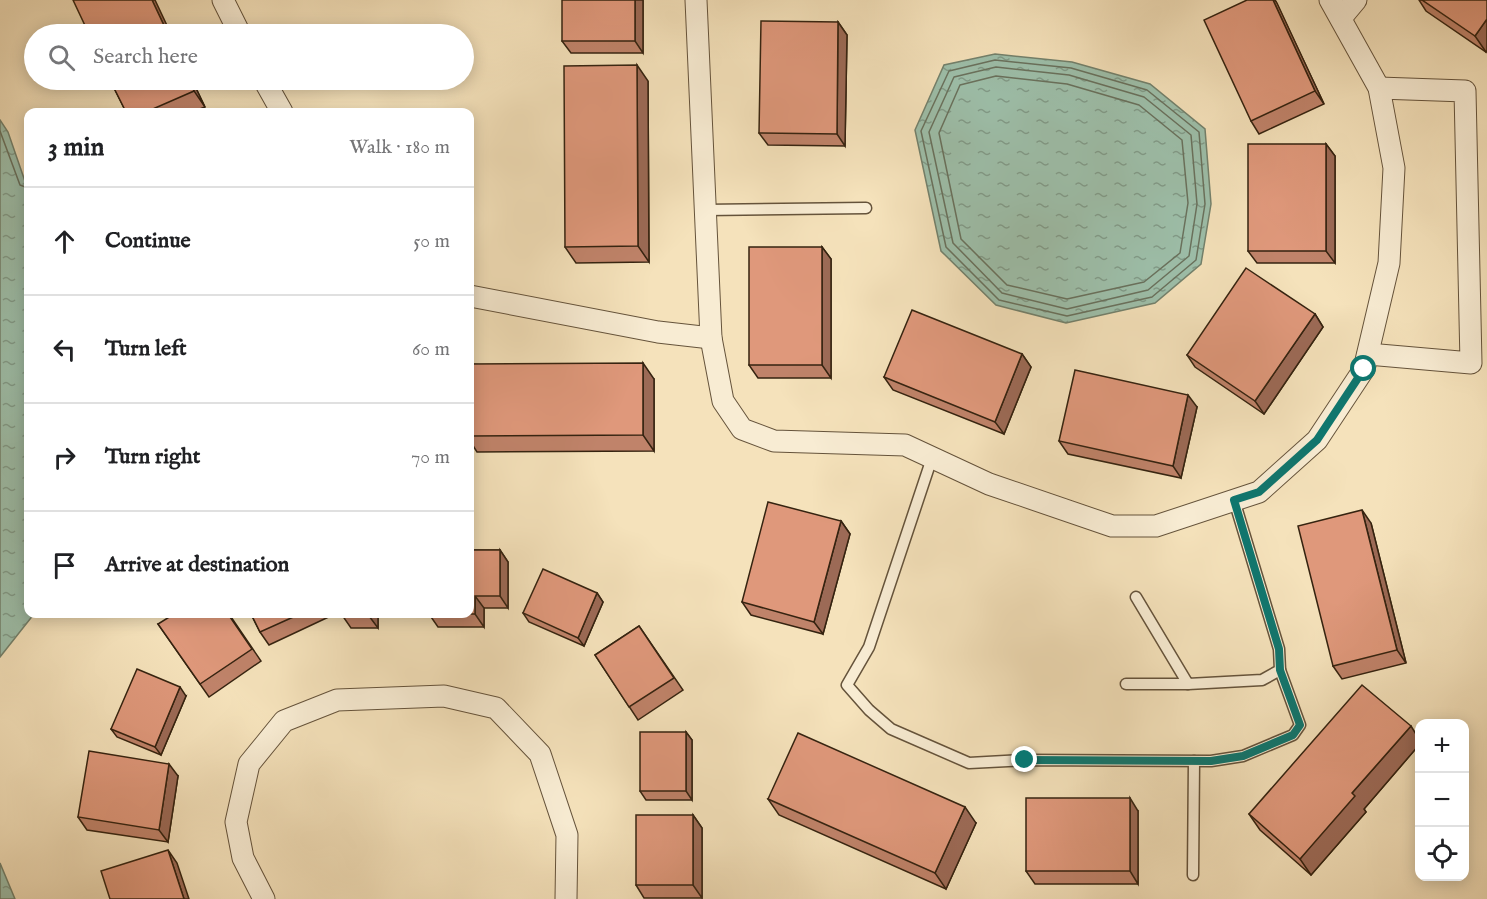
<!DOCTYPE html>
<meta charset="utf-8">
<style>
body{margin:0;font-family:"IM FELL English",serif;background:#f6f6f6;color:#202124}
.controls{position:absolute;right:18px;bottom:18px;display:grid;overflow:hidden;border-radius:12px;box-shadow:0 3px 15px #0003}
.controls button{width:54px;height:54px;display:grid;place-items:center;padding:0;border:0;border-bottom:2px solid #e0e0e0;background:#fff;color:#202124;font:30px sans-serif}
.stop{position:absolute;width:18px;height:18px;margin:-14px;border:4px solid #0f766e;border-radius:50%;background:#fff}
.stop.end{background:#0f766e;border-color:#fff;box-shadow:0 2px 6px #0008}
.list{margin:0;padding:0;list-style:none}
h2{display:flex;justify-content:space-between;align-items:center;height:78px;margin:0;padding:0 24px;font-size:26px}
h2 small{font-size:20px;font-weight:400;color:#757577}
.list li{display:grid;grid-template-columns:39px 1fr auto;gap:18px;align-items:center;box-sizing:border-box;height:108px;padding:0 24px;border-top:2px solid #e0e0e0}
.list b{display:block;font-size:22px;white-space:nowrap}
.list em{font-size:20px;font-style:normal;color:#757577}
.icon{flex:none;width:33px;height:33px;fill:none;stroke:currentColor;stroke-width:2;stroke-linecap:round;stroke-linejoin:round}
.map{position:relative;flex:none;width:1487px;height:899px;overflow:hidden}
.search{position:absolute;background:#fff;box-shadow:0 3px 15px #0003;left:24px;top:24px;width:450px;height:66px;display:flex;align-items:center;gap:15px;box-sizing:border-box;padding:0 21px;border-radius:33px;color:#757577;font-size:22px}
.panel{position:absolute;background:#fff;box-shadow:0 3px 15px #0003;left:24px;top:108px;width:450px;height:510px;border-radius:12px}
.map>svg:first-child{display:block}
</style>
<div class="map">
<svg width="1487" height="899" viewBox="0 0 1487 899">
<defs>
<pattern id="water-ripples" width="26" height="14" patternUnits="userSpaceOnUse" patternTransform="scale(1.5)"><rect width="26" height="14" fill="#9dbfaa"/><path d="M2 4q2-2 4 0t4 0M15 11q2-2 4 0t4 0" fill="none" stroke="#819b89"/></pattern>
</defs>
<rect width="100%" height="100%" fill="#f5e2bb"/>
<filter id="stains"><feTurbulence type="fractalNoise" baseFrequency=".00333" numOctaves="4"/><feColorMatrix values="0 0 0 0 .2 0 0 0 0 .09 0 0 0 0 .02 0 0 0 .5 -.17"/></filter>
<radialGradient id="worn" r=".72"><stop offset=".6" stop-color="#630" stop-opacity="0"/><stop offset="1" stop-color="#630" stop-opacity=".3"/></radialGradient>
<!-- water -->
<g fill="url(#water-ripples)" stroke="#73816c" stroke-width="1.5">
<polygon points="995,54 1072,62 1150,84 1205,129 1211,204 1201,264 1155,303 1066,323 996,305 941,251 915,130 944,65"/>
<polygon points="0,120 8,132 28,190 28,614 34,614 0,657"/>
<polygon points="0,863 15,899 0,899"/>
</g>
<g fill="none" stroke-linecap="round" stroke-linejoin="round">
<!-- shore -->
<g stroke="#69715d" stroke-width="1.5">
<polygon points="995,60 1071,68 1147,90 1199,132 1205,204 1196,260 1152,297 1067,316 999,300 946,247 921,131 949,71"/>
<polygon points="996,67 1069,75 1144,97 1191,135 1197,204 1189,256 1148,290 1067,309 1002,293 953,243 929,132 954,77"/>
<polygon points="996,76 1067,84 1139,105 1182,140 1188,203 1180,253 1144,282 1067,299 1007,285 961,239 939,133 960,85"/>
<polyline points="0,131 20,185 28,188"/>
</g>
<defs>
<g id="service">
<polyline points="705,210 866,208"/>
<polyline points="932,458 869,647 847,685 869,710 891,729 969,763 1025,760 1211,761 1243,756 1293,735 1300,725 1280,670"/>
<polyline points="1136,597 1188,684 1262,680 1280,670 1279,649 1234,500"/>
<polyline points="1126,684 1188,684"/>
<polyline points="1193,875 1194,761"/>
</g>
<g id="minor">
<polyline points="223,0 240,34"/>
<polyline points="696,0 711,338 723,401 742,429 774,441 905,445 989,484 1112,526 1156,526 1259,492 1317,440 1364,369 1389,263 1394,168 1379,88 1330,0"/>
<polyline points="1341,18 1356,0"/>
<polyline points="264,80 282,112"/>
<polyline points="470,296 658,332 711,338"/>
<polyline points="1368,354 1471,363 1465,91 1379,88"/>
<polyline points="264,899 243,858 236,822 249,764 284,721 337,700 444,696 496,708 540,754 567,835 566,899"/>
</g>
</defs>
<!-- service casing -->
<use href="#service" stroke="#65533b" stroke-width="13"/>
<!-- minor casing -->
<use href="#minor" stroke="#65533b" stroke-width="23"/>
<!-- service -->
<use href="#service" stroke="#f8ecd3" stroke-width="10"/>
<!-- minor -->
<use href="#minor" stroke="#f8ecd3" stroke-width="21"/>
</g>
<!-- wall -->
<g fill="#c0836a" stroke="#352310" stroke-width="1.5">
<polygon points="643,0 643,53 571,53 562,41"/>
<polygon points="1247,0 1275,0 1324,104 1259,134 1251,121"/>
<polygon points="1419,0 1487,0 1486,52 1426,11"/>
<polygon points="838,22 847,35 845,146 768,145 759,133"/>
<polygon points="110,80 192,80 205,107 192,112 126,112"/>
<polygon points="648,81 649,262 576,263 565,247"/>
<polygon points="1326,144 1335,156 1335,263 1257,263 1248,251"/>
<polygon points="822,247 831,259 831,378 758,378 749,365"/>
<polygon points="1315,314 1323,327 1264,414 1195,367 1187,355"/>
<polygon points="1022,354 1031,367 1004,434 893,390 884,377"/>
<polygon points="470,364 654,379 654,451 477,452 470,441"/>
<polygon points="1197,407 1181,478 1068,454 1059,441"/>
<polygon points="841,521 850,534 823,634 751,615 742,602"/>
<polygon points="1371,523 1406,663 1342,679 1333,666"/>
<polygon points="470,550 500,550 508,562 508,608 484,608 484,627 438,627 429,614"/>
<polygon points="597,593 603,602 584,646 529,622 523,613"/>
<polygon points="229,614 261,661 209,697 158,624"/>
<polygon points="251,614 335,614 269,645 260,632"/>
<polygon points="378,614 378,628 351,628 342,615"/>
<polygon points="639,626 683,690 638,720 595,655"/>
<polygon points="186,696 161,755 117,737 111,729"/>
<polygon points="686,732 692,740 692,800 646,800 640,791"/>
<polygon points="1419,739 1419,745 1364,809 1366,812 1311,875 1260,830 1249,814"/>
<polygon points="178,776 168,842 87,830 78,817"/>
<polygon points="768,799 976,823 946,889 779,815"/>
<polygon points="1138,811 1138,884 1035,884 1026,871"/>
<polygon points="693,815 702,828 702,898 644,898 636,885"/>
</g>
<!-- shaded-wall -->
<g fill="#9c6a56" stroke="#352310" stroke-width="1.5">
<polygon points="152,0 155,0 171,34 168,34"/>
<polygon points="635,0 643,0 643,53 635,41"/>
<polygon points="1273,0 1275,0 1277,3 1324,104 1315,91"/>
<polygon points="1487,19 1487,51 1486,52 1475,36"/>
<polygon points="838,22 847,35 845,146 837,134"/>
<polygon points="637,65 648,81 649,262 638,246"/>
<polygon points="189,80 192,80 205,107 194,91"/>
<polygon points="1326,144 1335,156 1335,263 1326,251"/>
<polygon points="822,247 831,259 831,378 822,365"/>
<polygon points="1315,314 1323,327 1264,414 1255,401"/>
<polygon points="1022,354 1031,367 1004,434 995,422"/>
<polygon points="643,363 654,379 654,451 643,435"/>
<polygon points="1188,395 1197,407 1181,478 1173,466"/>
<polygon points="1362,510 1371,523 1406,663 1397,650"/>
<polygon points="841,521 850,534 823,634 814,622"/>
<polygon points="500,550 508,562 508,608 500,596"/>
<polygon points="597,593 603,602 584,646 578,638"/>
<polygon points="475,596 484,608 484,627 475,614"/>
<polygon points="369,614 378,614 378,628 369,616"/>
<polygon points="180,687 186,696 161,755 155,747"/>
<polygon points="1411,726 1419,739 1419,745 1364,809 1366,812 1311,875 1300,859 1352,793"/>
<polygon points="686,732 692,740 692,800 686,791"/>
<polygon points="169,764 178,776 168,842 159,830"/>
<polygon points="1130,798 1138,811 1138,884 1130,871"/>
<polygon points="965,807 976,823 946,889 935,873"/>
<polygon points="693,815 702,828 702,898 693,885"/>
<polygon points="168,850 177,863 189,899 184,899"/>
</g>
<!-- building -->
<g fill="#df987b" stroke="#352310" stroke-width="1.5">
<polygon points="73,0 152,0 168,34 89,34"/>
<rect x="562" y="0" width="73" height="41"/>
<polygon points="1247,0 1273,0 1315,91 1251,121 1204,20"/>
<polygon points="1422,0 1487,0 1487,19 1475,36"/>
<polygon points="761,21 838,22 837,134 759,133"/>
<polygon points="637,65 638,246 565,247 564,66"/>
<polygon points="110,80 189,80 194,91 146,112 126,112"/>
<rect x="1248" y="144" width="78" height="107"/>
<rect x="749" y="247" width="73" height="118"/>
<polygon points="1246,268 1315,314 1255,401 1187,355"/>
<polygon points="912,310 1022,354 995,422 884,377"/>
<polygon points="643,363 643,435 470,436 470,364"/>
<polygon points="1075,370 1188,395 1173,466 1059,441"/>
<polygon points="768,502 841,521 814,622 742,602"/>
<polygon points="1362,510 1397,650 1333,666 1298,526"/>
<polygon points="470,550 500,550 500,596 475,596 475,614 429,614 470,614"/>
<polygon points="543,569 597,593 578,638 523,613"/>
<polygon points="174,614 228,614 252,649 200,684 158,624"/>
<polygon points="251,614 300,614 260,632"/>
<polygon points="342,614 369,614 369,616 342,615"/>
<polygon points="639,626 674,678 629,707 595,655"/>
<polygon points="137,669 180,687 155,747 111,729"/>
<polygon points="1362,685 1411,726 1352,793 1355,796 1300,859 1249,814"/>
<rect x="640" y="732" width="46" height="59"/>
<polygon points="798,733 965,807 935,873 768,799"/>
<polygon points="89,751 169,764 159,830 78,817"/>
<rect x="1026" y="798" width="104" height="73"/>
<rect x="636" y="815" width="57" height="70"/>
<polygon points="168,850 184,899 110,899 101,871"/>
</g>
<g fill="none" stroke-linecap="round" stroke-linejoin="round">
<!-- route -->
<polyline stroke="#0f766e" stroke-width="8" points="1025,760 1211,761 1243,756 1293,735 1300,725 1280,670 1279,649 1234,500 1259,492 1317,440 1364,369"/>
</g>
<rect width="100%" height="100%" filter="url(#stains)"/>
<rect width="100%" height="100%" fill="url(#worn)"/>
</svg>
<div class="controls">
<button>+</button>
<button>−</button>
<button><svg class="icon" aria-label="locate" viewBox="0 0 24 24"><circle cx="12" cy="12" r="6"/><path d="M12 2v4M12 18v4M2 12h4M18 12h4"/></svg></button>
</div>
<div class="stop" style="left:1364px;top:369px"></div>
<div class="stop end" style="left:1025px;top:760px"></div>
<div class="search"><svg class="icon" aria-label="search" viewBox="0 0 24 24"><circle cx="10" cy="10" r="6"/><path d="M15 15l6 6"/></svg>Search here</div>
<section class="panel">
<h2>3 min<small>Walk · 180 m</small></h2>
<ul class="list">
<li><svg class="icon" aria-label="ahead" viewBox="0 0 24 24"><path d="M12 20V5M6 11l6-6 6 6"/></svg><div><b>Continue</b></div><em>50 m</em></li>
<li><svg class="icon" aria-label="left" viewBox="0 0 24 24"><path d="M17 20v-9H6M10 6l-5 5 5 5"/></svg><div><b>Turn left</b></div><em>60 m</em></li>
<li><svg class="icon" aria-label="right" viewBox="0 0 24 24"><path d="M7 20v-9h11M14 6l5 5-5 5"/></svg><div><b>Turn right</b></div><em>70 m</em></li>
<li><svg class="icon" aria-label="arrive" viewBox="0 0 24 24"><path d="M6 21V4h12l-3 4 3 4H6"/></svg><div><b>Arrive at destination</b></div></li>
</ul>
</section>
</div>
